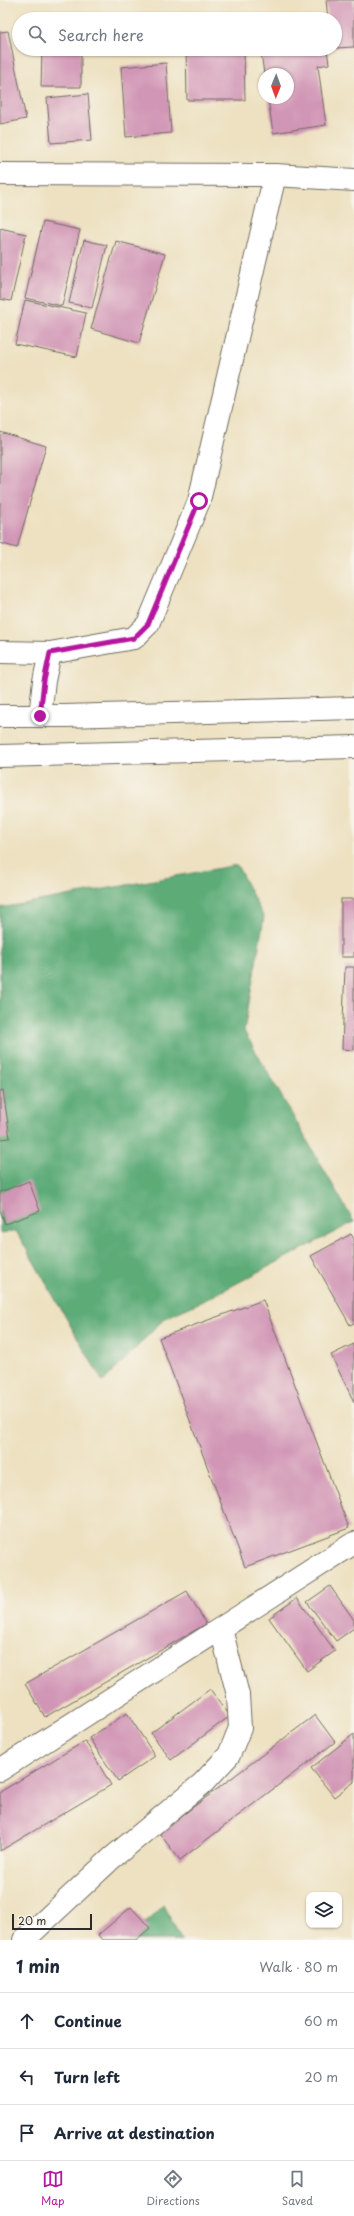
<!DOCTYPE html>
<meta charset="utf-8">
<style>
body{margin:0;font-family:"Playpen Sans",sans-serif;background:#f6f6f7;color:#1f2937}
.controls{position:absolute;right:12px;bottom:12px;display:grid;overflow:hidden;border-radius:8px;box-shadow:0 1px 3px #0004}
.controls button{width:36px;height:36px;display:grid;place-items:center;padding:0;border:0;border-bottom:1px solid #e0e1e3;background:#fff;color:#1f2937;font:20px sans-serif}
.compass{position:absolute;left:258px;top:68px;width:36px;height:36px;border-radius:50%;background:#fff;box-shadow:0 1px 3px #0004;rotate:181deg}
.scale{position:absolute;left:12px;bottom:10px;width:80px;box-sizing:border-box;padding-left:4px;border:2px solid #2b2b2b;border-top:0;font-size:11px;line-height:14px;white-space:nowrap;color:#2b2b2b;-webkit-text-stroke:3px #f7f3e8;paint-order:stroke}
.stop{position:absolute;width:12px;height:12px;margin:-9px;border:3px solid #b5179e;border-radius:50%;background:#fff}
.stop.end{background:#b5179e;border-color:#fff;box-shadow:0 1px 4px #0008}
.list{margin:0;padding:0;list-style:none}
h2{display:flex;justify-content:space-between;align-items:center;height:52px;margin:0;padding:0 16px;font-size:17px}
h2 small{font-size:13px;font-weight:400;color:#747a83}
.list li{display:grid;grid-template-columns:26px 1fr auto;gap:12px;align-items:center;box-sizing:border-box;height:56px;padding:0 16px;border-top:1px solid #e0e1e3}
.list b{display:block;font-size:15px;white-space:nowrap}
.list em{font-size:13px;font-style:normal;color:#747a83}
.icon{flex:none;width:22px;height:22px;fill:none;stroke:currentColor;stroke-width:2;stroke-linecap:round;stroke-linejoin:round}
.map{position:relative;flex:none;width:354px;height:1940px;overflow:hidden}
.search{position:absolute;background:#fff;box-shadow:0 1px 3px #0004;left:12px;right:12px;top:12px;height:44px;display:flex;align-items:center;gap:10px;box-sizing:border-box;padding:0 14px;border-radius:22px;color:#747a83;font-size:15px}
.sheet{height:220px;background:#fff}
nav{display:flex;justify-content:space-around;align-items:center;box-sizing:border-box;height:56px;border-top:1px solid #e0e1e3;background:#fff;font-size:11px;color:#747a83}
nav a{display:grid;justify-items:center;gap:2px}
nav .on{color:#b5179e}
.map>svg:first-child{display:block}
</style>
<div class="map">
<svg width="354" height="1940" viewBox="0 0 354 1940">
<rect width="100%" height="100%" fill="#f7f3e8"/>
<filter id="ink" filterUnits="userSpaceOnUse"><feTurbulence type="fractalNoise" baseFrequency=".025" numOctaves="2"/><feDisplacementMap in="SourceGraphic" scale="8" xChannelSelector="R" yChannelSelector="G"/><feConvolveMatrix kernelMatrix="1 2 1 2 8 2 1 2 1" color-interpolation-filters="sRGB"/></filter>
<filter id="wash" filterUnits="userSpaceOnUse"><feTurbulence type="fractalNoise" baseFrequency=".012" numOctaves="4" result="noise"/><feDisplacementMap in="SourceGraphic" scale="16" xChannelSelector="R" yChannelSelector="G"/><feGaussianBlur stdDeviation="0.9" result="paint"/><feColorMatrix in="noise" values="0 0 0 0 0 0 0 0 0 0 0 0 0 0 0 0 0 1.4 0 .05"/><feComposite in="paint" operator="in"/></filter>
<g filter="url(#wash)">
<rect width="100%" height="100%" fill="#ede1c1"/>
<!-- forest -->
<g fill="#5dac78" stroke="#446c52">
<polygon points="237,865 264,918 244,1031 354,1222 205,1300 165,1318 103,1382 16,1231 0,1233 0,908"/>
<polygon points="163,1905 182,1940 128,1940"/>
</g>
<g id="blocks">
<!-- building -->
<g fill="#d196b6">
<polygon points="326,0 354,0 354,47 335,48 335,19 328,19"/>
<rect x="186" y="17" width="58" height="2"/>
<polygon points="8,31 26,119 0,124 0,32"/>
<polygon points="42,49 81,49 81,87 41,87"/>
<polygon points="186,49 244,49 245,100 187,100"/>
<polygon points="279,49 327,49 329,64 318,66 326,125 273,133 268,98 288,98 288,74 264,74 261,52"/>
<polygon points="166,63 171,133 126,137 121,67"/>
<polygon points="88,94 92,140 51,143 47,98"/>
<polygon points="43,222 80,230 62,306 25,298"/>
<polygon points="0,228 26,234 11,301 0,299"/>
<polygon points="84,240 107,245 92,308 69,303"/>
<polygon points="116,241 165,254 139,343 91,329"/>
<polygon points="25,300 86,313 77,357 15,344"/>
<polygon points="0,432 46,446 17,548 0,543"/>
<rect x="341" y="899" width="13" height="58"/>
<polygon points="345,967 354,967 354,1050 342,1049"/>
<polygon points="3,1090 10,1138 0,1139 0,1091"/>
<polygon points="29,1181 40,1211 5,1224 0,1210 0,1192"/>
<polygon points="351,1234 354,1239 354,1323 350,1325 311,1256"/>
<polygon points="263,1300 349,1528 245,1567 159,1338"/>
<polygon points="354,1344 354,1402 331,1355"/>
<polygon points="330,1586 354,1620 354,1628 336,1641 307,1602"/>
<polygon points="187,1591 206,1624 45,1717 25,1684"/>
<polygon points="297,1598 335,1651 307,1671 269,1618"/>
<polygon points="210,1689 230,1716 171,1760 151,1733"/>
<polygon points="127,1713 155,1756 118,1781 89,1738"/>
<polygon points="315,1715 335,1742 180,1860 159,1833"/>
<polygon points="354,1734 354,1782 334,1797 311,1768"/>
<polygon points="85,1741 111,1785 0,1851 0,1792"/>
<polygon points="131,1907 150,1928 136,1940 102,1940 98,1935"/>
</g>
</g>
</g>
<g filter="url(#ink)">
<use href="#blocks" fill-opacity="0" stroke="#6f6b60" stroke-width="1"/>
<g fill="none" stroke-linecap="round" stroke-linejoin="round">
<defs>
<g id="street">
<polyline points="0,174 275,175 354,180"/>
<polyline points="0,652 50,653"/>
<polyline points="40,716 44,681 50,653 134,638 148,624 199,501 275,175"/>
<polyline points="0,1770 354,1543"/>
<polyline points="24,1940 112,1858 203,1783 229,1755 240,1728 238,1695 221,1629"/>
</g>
<g id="highway">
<polyline points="0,716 65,716 354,708"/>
<polyline points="0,756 354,747"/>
</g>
</defs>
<!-- street casing -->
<use href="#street" stroke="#6f6b60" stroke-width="24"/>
<!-- highway casing -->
<use href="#highway" stroke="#6f6b60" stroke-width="24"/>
<!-- street -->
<use href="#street" stroke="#fff" stroke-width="22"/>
<!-- highway -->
<use href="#highway" stroke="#fff" stroke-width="22"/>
</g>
</g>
<g fill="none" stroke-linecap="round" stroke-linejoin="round" filter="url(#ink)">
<!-- route -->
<polyline stroke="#b5179e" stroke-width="5" points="40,716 44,681 50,653 134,638 148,624 199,501"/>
</g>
</svg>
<div class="controls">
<button><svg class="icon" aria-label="layers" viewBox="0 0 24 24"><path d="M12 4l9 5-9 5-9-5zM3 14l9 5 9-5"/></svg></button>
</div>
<svg class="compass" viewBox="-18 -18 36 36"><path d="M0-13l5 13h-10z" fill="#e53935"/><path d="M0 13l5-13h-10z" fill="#747a83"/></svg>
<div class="scale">20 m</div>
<div class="stop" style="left:199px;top:501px"></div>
<div class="stop end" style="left:40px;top:716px"></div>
<div class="search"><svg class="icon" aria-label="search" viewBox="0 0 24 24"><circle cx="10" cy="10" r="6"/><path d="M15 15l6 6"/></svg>Search here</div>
</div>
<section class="sheet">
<h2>1 min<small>Walk · 80 m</small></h2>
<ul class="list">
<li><svg class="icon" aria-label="ahead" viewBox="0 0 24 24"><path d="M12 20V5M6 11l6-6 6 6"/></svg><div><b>Continue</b></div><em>60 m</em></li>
<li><svg class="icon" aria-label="left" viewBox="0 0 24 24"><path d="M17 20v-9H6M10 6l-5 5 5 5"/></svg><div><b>Turn left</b></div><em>20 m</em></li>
<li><svg class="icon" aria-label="arrive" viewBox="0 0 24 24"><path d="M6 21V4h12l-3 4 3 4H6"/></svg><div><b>Arrive at destination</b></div></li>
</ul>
</section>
<nav>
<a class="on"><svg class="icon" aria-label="map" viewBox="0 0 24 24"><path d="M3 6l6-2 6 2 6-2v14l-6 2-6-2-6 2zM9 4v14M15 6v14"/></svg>Map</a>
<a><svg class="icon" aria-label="directions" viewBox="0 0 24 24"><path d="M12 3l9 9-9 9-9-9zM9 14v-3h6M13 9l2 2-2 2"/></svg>Directions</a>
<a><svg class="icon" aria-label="saved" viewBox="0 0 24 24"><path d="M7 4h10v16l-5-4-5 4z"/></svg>Saved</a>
</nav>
